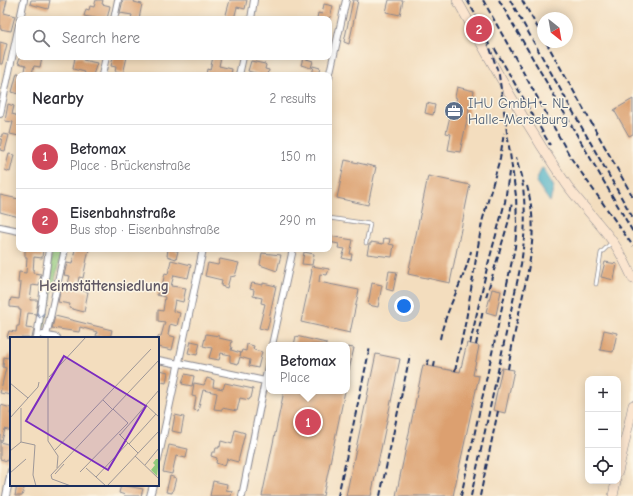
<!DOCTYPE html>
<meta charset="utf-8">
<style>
body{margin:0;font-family:"Comic Neue",sans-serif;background:#f7f7f7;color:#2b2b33}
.controls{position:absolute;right:12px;bottom:12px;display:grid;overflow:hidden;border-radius:8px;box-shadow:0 2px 10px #0003}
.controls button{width:36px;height:36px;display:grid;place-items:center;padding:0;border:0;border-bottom:1px solid #e1e1e2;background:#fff;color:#2b2b33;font:20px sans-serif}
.compass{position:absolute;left:537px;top:12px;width:36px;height:36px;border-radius:50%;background:#fff;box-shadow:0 2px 10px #0003;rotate:149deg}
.you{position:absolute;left:404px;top:306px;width:14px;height:14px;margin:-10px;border:3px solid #fff;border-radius:50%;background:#1a73e8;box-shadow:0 0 0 6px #1a73e833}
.badge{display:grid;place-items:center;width:26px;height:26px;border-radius:50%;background:#d1495b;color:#fff;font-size:13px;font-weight:700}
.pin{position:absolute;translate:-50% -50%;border:2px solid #fff;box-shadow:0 1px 4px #0006}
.popup{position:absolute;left:266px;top:342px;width:84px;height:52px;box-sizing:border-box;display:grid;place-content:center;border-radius:8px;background:#fff;filter:drop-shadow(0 1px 3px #0005);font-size:13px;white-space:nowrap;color:#7c7c81}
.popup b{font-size:15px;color:#2b2b33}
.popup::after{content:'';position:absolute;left:50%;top:100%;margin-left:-8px;border:8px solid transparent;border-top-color:#fff}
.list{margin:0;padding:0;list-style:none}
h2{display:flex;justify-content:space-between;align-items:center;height:52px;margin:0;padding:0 16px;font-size:17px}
h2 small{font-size:13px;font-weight:400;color:#7c7c81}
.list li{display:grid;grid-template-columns:26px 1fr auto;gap:12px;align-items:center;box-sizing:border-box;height:64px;padding:0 16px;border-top:1px solid #e1e1e2}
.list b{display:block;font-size:15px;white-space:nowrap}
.list p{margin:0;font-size:13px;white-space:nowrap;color:#7c7c81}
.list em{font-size:13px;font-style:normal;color:#7c7c81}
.icon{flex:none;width:22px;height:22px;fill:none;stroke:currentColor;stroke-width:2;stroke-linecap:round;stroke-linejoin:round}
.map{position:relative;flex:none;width:633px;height:496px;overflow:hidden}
.search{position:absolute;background:#fff;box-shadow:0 2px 10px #0003;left:16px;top:16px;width:316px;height:44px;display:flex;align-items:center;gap:10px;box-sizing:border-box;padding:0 14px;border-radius:8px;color:#7c7c81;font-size:15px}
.panel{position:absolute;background:#fff;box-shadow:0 2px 10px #0003;left:16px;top:72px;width:316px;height:180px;border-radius:8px}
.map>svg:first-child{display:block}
</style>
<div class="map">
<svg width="633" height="496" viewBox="0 0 633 496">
<rect width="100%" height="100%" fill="#fcf5e5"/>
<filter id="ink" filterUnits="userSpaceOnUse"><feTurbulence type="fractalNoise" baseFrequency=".025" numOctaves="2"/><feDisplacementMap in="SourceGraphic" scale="8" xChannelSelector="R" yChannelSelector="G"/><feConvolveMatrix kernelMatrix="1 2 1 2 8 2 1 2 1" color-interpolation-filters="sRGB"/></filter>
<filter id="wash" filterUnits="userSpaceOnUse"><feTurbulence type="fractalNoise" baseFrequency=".012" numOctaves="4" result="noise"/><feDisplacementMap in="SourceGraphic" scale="16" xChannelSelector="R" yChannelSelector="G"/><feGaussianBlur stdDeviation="0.9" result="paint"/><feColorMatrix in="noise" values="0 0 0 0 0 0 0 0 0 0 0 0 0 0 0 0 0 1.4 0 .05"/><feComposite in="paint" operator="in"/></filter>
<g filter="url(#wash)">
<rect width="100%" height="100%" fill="#f3ddbe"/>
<!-- green -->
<polygon fill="#91c97c" stroke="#567c6d" points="52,249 61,249 61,254 44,328 42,327"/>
<!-- water -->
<polygon fill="#43acc2" stroke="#2f6e90" points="543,168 554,187 550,202 536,182 541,169"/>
<g id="blocks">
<!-- building -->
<g fill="#dca070">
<polygon points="0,0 7,0 4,13 15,16 11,31 0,29"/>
<polygon points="31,0 50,0 48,9 30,4"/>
<polygon points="96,0 103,0 102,4 110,6 107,19 100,19 84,16 86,9 89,10 90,6 94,7"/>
<polygon points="123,0 135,0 134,2 142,4 139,19 131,19 132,15 120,13"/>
<polygon points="230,0 247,0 245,9 237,7 234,19 225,18"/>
<polygon points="353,0 358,0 349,44 344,42"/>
<polygon points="389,0 403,0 400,15 386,12"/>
<polygon points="324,4 333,6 329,21 329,19 317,18 318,13 322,14"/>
<polygon points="0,42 7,44 2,64 0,64"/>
<polygon points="20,57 42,57 40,67 34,66 32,73 25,71 26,65 18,63"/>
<polygon points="75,57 83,57 83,60 97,63 93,75 84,75 85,72 73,69"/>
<polygon points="113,57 127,57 123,74 115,72 116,67 111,66"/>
<polygon points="213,57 221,57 219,66 232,69 231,75 206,75 207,69 210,70"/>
<polygon points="303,58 313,61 311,68 301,65"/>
<polygon points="251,61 265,64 266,65 265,69 269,70 268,75 258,75 259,74 248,71"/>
<polygon points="313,66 320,68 318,75 311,75"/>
<polygon points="17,73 19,73 19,94 12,92"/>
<polygon points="457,87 474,91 472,101 470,101 470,106 468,111 469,111 460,152 448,150 451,134 446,133 452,108 455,108 455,103 457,98 455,97"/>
<polygon points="633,99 633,134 629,136 614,110"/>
<polygon points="427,103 435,105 433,115 425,113"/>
<polygon points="8,104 14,106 12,114 19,116 19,136 10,134 13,122 5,121"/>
<polygon points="2,134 9,135 5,151 0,150"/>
<polygon points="9,154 14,155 10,172 5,170"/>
<polygon points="345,160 376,167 368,205 337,198"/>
<polygon points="428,176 470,185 450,283 408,274"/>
<polygon points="0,195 19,199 19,217 0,212"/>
<polygon points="329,236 353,240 350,254 352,254 351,260 342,258 345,249 338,248 339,244 329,242"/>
<polygon points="384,238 390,239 389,244 394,245 392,257 367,254 369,244 371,244 371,242 383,244"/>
<polygon points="25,249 43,249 42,258 34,257 33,273 41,274 39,286 32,285 31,293 30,300 38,300 36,314 28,313 26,328 34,329 32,338 13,338 7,337 9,331 16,332 17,326 19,326 21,310 19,310 19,308 10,307 10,303 11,298 19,299 21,283 18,283 19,272 26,273 27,257 25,257"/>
<polygon points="75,249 89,249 83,278 79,277 77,289 88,292 84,312 69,308 70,304 58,302 61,287 67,288 70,276 64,275 67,263 72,264"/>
<polygon points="168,249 178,251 176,259 167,256"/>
<polygon points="304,252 314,254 312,265 302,264"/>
<polygon points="262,253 281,255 277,271 260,265"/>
<polygon points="220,259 239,263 235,276 230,277 227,288 221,286 222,280 205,276 208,263 218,265"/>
<polygon points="171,260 191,265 188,278 174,275 171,286 186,288 183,302 175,300 174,306 173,311 180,313 177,326 170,324 168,335 175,337 172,350 158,347 158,336 161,336 165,322 158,321 158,310 163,311 165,297 157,295 158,290 161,290 165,273 168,274"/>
<polygon points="605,262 617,264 614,280 601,277"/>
<polygon points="312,266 329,269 327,275 320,274 319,282 359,290 350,333 301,322 312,271 311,271"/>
<polygon points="389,271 397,272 393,291 386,289"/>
<polygon points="252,283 263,285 263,283 276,286 269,318 270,318 267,330 259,328 265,304 261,303 262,298 253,296 254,290 250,289"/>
<polygon points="372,283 382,285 378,307 368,305"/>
<polygon points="492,289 501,291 496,315 486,312"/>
<polygon points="55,316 112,330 110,338 96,336 97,332 80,327 79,332 52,328"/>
<polygon points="604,330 617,333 613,352 600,350"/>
<polygon points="206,334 219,336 219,338 232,341 231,346 232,347 231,350 241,353 240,356 242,350 246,351 247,344 254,346 253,349 254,350 262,352 258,368 249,366 250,360 240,357 238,364 230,362 230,355 221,353 219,360 209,358 212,348 203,346"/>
<polygon points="296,336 326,343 326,345 294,345"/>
<polygon points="191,341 200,343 197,355 188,353"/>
<polygon points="467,343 479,346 473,375 479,376 453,496 396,496 423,365 460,372"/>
<polygon points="347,347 354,348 349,370 347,370"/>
<polygon points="9,354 11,354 11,395 0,393 6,368 3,367 4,357 8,358"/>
<polygon points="376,354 400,359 371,496 346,496"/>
<polygon points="502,368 514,370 505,413 493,410"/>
<polygon points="160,370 168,372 166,383 158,381 158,373 159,373"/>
<polygon points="185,374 194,376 192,386 182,384"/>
<polygon points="207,378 214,380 213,387 223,389 225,383 253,389 251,398 250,398 249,400 240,398 237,411 222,408 222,410 214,409 217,393 203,390 198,411 194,410 196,397 192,396 194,383 204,385"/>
<polygon points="284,391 345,391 323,496 262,496"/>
<polygon points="1,405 11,408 10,414 11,414 11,431 5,429 2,441 0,441"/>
<polygon points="175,415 184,417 181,433 172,431"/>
<polygon points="235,430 245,433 238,462 227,459 225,466 216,463 217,458 211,456 212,452 215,452 216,448 219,448 219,446 220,447 221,441 232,444"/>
<polygon points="0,442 11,445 7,461 0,459"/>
<polygon points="169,445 188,449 186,458 176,456 172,474 163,472"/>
<polygon points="170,476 176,478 172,493 166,492"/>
<polygon points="213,481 227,484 226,490 232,491 231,496 210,496"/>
<polygon points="17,485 25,485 22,496 15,496"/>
<polygon points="121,485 143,489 141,496 124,496 125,495 119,493"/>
</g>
</g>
</g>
<g filter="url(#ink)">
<use href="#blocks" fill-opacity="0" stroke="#87868e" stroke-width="1"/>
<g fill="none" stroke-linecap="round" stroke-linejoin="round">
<defs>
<g id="lane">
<polyline points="329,218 370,224 366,243"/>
<polyline points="596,284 601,253 611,243"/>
</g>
<g id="street">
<polyline points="20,19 24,0"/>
<polyline points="114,19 118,0"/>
<polyline points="251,19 254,0"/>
<polyline points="102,75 106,57"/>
<polyline points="239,75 243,57"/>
<polyline points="329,77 346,0"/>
<polyline points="0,114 19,25"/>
<polyline points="0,227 19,231"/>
<polyline points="43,335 57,338"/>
<polyline points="46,336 65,249"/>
<polyline points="37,338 49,249"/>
<polyline points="272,345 293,249"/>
<polyline points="158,360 179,364"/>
<polyline points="179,363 265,381"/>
<polyline points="158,460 203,249"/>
<polyline points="6,496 11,471"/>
<polyline points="150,496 153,485"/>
<polyline points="242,496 269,361"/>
</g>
<g id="secondary">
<path d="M457 0C492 63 526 126 567 185 581 205 599 222 613 242 621 253 627 266 633 279"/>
<polyline points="618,472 633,405"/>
<polyline points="613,496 616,481"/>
</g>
</defs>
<!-- lane casing -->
<use href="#lane" stroke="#87868e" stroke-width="4.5"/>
<!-- street casing -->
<use href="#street" stroke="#87868e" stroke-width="8"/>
<!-- secondary casing -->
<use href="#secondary" stroke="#87868e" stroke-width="10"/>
<!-- lane -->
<use href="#lane" stroke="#fff" stroke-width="3"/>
<!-- street -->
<use href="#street" stroke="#fff" stroke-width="6"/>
<!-- secondary -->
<use href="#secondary" stroke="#fbe5cf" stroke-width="9"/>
<!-- rail -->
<g stroke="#1b2f5e" stroke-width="2" stroke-dasharray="6 3" stroke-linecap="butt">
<polyline points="467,0 477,17"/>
<polyline points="483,0 571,158 633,246"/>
<polyline points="499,0 633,232"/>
<polyline points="510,0 633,218"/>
<polyline points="522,0 543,37"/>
<polyline points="546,42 633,197"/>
<polyline points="495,49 550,145"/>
<polyline points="486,297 509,220 512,202"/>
<path d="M440 339C446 308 464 281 471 251"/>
<polyline points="470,344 487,268 505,202 509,172"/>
<polyline points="476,345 483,310"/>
<polyline points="427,365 429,359"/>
<polyline points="434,367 435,360"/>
<path d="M508 369C512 345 517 322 522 299 531 258 538 228 527 186"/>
<polyline points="455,371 466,320 482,222 500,158 504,133"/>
<polyline points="338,496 370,347"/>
<polyline points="380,496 410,355"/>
<polyline points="461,496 515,247 517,223 516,196 499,75 486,36 474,13"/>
<path d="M471 496 521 264C525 238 526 213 523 187 522 177 518 167 516 157"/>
<polyline points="480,496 498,411"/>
</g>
</g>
<!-- one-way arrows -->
<defs><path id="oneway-chevron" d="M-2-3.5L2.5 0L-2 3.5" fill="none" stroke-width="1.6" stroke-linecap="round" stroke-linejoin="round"/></defs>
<use stroke="#8d97ae" href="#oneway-chevron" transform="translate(40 315) rotate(98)"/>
</g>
<!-- icons -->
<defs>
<symbol id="office-disc" viewBox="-11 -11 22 22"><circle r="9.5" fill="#5c6f8a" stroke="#fcf5e5"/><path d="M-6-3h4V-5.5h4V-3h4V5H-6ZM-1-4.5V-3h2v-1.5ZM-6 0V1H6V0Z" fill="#fff"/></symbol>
</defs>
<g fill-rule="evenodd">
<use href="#office-disc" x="443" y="100" width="22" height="22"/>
</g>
<g text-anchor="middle" stroke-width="3" stroke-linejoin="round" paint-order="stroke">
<!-- service labels -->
<g font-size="14" fill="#4e5e75" stroke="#fcf5e5" text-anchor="start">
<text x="468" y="108">IHU GmbH - NL<tspan x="468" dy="16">Halle-Merseburg</tspan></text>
</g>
<!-- neighbourhood labels -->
<g font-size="15" font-weight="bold" fill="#5f5764" stroke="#fcf5e5">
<text x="104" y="291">Heimstättensiedlung</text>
</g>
</g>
<!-- overview -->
<g transform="translate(10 337)">
<rect width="149" height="149" fill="#f3ddbe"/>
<path d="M146 122H149L147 139 141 133 145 128 143 126Z" fill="#91c97c"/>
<path fill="none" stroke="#9d9798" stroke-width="1" d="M38 0V104L48 119 47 131M39 40 76 0M0 46 18 61 28 50 29 45M93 63 102 72M136 68 149 80M11 71V105L25 108 23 138 26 149M103 72 118 86M0 81 18 61M109 97 128 116M110 98 149 53M119 107 146 77M45 113 141 12M0 114 11 105M125 119 149 142M135 128 149 111M76 131 96 149M70 135 118 86M0 136 16 122M45 137 54 127M86 140 118 106M61 149 42 142 41 138 149 23M97 149 149 94"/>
<path fill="#7b2cbf" fill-opacity="0.15" stroke="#7b2cbf" stroke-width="2" d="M54 19 136 69 98 133 16 84Z"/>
<rect width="149" height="149" fill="none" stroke="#1b2f5e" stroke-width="2"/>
</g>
</svg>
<div class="controls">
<button>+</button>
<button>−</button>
<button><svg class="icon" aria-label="locate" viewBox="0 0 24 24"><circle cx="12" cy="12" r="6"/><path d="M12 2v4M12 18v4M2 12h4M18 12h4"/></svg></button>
</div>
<svg class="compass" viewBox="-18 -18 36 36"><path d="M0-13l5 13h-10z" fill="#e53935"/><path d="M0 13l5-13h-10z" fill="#7c7c81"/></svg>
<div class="you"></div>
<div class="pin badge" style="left:308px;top:422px">1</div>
<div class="popup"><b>Betomax</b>Place</div>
<div class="pin badge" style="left:479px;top:29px">2</div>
<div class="search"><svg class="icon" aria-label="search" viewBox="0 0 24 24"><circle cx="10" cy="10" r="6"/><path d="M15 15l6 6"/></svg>Search here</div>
<section class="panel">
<h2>Nearby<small>2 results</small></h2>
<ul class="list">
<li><span class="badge">1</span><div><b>Betomax</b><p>Place · Brückenstraße</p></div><em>150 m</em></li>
<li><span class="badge">2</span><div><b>Eisenbahnstraße</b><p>Bus stop · Eisenbahnstraße</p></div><em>290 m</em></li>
</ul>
</section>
</div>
